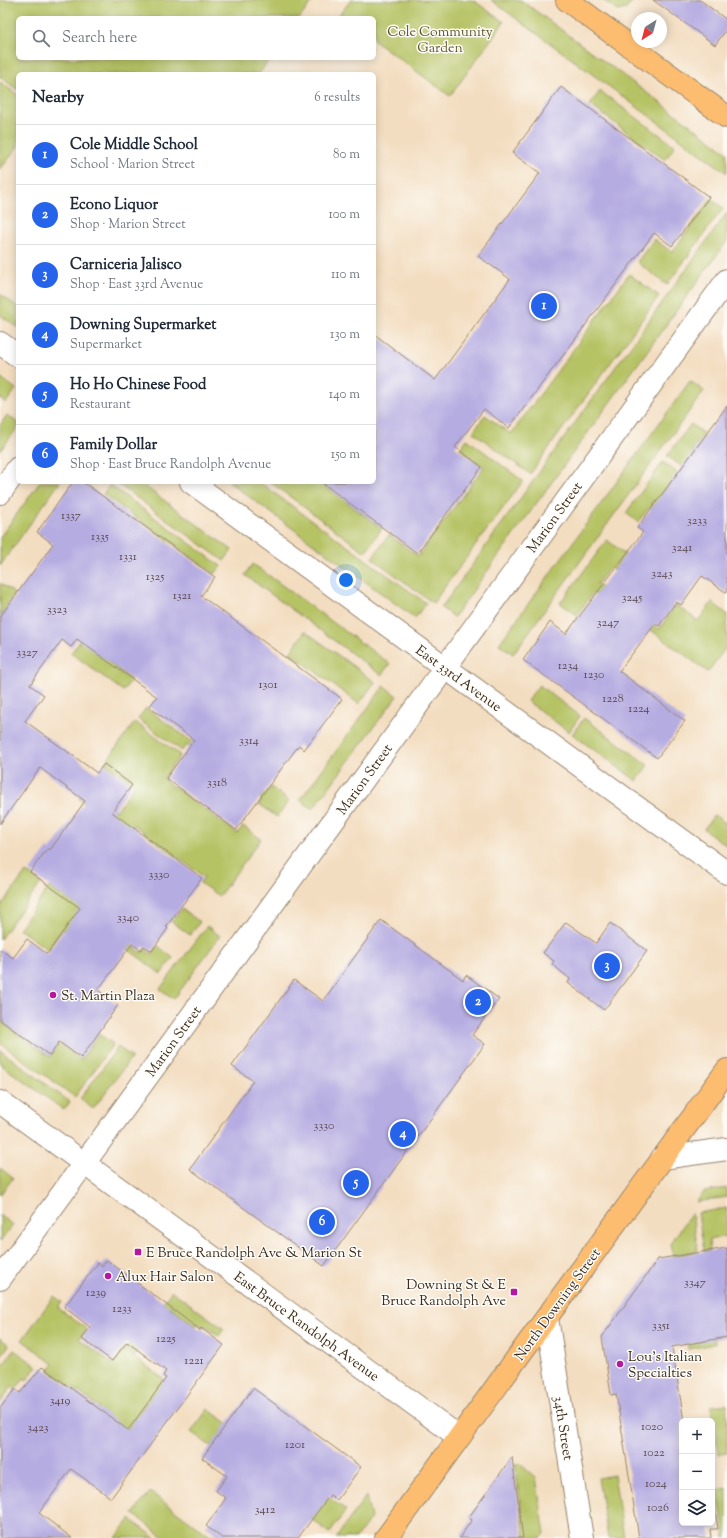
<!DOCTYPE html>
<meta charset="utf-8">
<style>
body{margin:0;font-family:"Sorts Mill Goudy",serif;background:#f2f2f3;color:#1f2937}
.controls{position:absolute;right:12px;bottom:12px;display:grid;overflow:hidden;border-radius:6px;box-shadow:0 2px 10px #0003}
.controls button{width:36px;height:36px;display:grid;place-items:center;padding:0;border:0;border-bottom:1px solid #e0e1e3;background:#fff;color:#1f2937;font:20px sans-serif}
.compass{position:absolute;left:631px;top:12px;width:36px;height:36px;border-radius:50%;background:#fff;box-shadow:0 2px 10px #0003;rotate:216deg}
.you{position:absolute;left:346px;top:580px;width:14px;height:14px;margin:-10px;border:3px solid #fff;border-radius:50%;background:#1a73e8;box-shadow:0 0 0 6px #1a73e833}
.badge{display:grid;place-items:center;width:26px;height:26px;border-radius:50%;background:#2563eb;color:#fff;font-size:13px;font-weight:700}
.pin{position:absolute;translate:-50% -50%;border:2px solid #fff;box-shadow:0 1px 4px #0006}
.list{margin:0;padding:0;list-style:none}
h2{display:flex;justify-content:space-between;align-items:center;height:52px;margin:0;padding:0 16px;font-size:17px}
h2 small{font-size:13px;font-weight:400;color:#747a83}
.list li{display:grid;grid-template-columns:26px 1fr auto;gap:12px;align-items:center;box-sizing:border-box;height:60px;padding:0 16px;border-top:1px solid #e0e1e3}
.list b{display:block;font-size:15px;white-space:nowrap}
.list p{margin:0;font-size:13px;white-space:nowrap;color:#747a83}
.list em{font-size:13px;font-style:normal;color:#747a83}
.icon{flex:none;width:22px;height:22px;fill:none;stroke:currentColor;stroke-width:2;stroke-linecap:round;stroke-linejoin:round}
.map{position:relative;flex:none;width:727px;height:1538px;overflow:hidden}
.search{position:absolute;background:#fff;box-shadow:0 2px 10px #0003;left:16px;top:16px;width:360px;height:44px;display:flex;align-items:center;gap:10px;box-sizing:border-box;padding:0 14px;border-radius:6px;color:#747a83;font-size:15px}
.panel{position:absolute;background:#fff;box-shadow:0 2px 10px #0003;left:16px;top:72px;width:360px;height:412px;border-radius:6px}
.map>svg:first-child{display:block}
</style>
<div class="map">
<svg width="727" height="1538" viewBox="0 0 727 1538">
<rect width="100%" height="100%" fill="#fdfcf7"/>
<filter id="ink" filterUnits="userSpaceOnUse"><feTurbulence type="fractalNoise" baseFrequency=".025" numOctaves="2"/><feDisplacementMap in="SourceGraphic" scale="8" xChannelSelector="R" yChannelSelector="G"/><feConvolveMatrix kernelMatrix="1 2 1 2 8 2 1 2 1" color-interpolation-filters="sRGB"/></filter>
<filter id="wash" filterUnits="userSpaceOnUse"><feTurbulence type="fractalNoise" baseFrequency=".012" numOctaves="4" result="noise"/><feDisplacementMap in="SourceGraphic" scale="16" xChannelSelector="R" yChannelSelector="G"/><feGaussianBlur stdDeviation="0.9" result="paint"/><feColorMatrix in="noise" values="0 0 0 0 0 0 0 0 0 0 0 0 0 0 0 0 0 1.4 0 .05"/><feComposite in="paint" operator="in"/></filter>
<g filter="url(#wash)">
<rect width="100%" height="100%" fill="#f3ddc0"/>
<!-- green -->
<g fill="#b6c365" stroke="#787642">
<polygon points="0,0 313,0 300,18 18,18 18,58 270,58 259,74 73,74 69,71 66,74 18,74 18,90 0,77"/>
<polygon points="351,0 473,0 504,22 450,96 374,40 374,18 343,18 339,15"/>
<polygon points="491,0 521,0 727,152 727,173"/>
<polygon points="603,0 633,0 626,9 618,11"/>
<polygon points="0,82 18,95 18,146 0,170"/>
<polygon points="600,91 675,146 665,160 590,105"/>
<polygon points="711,199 723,208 667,285 637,262 654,239 672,252"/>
<polygon points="727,213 727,241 454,617 441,608"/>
<polygon points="629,274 659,296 530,474 473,432 485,415 511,434"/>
<polygon points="0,294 18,307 18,328 0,315"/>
<polygon points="0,377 16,389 6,403 0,398"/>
<polygon points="690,381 704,391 513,654 499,644"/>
<polygon points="7,415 18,423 18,427 0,451 0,425"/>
<polygon points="691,424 704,434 692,451 699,456 688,471 667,456"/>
<polygon points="467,439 523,481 433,603 372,558 389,535 418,556 484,467 460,449"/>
<polygon points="663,462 683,477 673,479 662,494 657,513 649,508 638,522 626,513"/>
<polygon points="40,482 60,482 0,566 0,537"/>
<polygon points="115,482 139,482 232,550 224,561"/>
<polygon points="229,482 259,482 426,603 415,618"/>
<polygon points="270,482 319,482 382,528 365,552"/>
<polygon points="110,485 221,566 215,574 103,494"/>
<polygon points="607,540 625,554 613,570 609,568 597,584 602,588 596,595 593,593 577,615 560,603"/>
<polygon points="253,564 390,664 381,675 245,575"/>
<polygon points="0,583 14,593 0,617"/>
<polygon points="712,602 727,614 727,646 708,672 648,628 651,624 659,629 676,605 698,621"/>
<polygon points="87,631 126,642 110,663 131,680 123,691 71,653"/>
<polygon points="305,631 375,682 359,704 290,653"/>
<polygon points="539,685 580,716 569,732 527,701"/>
<polygon points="384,686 397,696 313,809 300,800"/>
<polygon points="146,708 265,795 271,787 289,801 277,817 259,804 262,799 186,745 182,751 138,719"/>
<polygon points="584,718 648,765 637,781 572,734"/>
<polygon points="135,722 180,755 163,779 237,833 243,826 261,839 219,896 200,883 204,877 134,825 127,834 79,799 86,790 116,811 135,785 105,763"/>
<polygon points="714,815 727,824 727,846 704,829"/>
<polygon points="26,872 41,883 0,939 0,907"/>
<polygon points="75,873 89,915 142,953 145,949 152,954 158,946 173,958 161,974 93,923 79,941 63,929 48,950 19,929 49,887 60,895"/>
<polygon points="140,889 176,916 182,909 200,922 190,935 135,895"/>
<polygon points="207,926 220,936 174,999 160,989"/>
<polygon points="0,1021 50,1057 59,1044 81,1060 99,1034 113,1044 75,1097 0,1043"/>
<polygon points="118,1047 132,1057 93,1109 80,1099"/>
<polygon points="0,1050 70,1102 64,1110 0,1064"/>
<polygon points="0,1168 13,1178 0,1195"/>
<polygon points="727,1188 727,1197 696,1202 704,1192"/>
<polygon points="727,1208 727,1236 709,1240 710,1250 704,1251 698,1213"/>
<polygon points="692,1213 698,1251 673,1256 670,1244"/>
<polygon points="0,1215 13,1225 0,1242"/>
<polygon points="172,1291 224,1329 219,1336 205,1326 204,1328 198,1323 196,1326 170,1307 135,1356 125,1349"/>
<polygon points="54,1296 62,1302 58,1308 87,1329 79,1339 113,1364 124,1349 174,1387 175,1408 154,1393 126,1431 87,1424 99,1407 49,1370 54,1364 22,1340"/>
<polygon points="711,1320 715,1344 688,1349 683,1324"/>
<polygon points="0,1338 9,1345 0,1357"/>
<polygon points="14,1350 37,1366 27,1380 24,1378 16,1389 12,1386 0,1403 0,1369"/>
<polygon points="727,1404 727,1453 719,1454 711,1406"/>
<polygon points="208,1409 346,1510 330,1533 191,1432"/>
<polygon points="520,1464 536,1478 545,1534 541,1538 525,1538 515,1465"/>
<polygon points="614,1475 624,1538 608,1538 598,1478"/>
<polygon points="727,1488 727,1538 725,1538 718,1490"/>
<polygon points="150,1492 213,1538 165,1538 133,1514"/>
<polygon points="366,1496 371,1518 356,1538 336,1538"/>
<polygon points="130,1519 156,1538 116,1538"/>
</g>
<g id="blocks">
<!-- building -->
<g fill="#b5ace1">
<polygon points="653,0 700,0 727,20 727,29 715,45"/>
<polygon points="561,87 709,197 672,246 654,233 509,428 484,409 455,447 482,467 417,553 321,482 374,482 374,334 435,380 510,279 478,256 540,173 512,153"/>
<polygon points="727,406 727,593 702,576 681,605 676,602 659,626 655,624 619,671 685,721 657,758 523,660 550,622 566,634 643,532 637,528"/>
<polygon points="73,482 83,482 215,577 201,596 342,699 304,750 299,745 236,830 166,778 194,740 149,707 157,697 77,639 71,647 62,640 30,685 44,695 25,721 97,773 104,764 132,785 112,812 202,878 166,927 168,928 152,951 144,946 141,950 132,944 98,990 118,1005 81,1058 59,1042 50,1056 0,1020 0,949 13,958 27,939 47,954 80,908 30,872 48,848 50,850 85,801 40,768 0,824 0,617 53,544 37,532"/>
<polygon points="381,920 463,980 466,975 499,999 472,1035 485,1044 324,1266 190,1169 253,1081 232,1066 294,980 323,1001"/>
<polygon points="566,922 596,943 610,923 647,951 604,1010 568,983 570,979 552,964 554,961 543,953"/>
<polygon points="727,1248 727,1337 672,1347 684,1421 682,1421 682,1523 712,1523 713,1496 718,1529 710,1529 711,1538 639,1538 616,1394 611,1395 602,1337 658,1259"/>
<polygon points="107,1260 200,1330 201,1328 224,1345 111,1498 71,1469 39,1513 72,1538 0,1538 0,1408 15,1389 20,1393 42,1367 128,1430 166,1378 163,1376 166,1371 127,1342 112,1361 82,1339 90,1327 64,1307 98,1263 102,1266"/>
<polygon points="253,1388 361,1467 337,1500 330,1495 298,1538 222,1538 206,1526 226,1498 216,1491 227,1476 202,1458"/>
<polygon points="512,1457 523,1538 459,1538 472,1520 469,1517"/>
</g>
</g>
</g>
<g filter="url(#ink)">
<use href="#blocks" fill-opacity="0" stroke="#97846f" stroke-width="1"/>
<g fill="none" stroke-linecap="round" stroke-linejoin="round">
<defs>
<g id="minor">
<polyline points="0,343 18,356"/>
<polyline points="191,482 727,873"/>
<polyline points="0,493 18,468"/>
<polyline points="0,1102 459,1437"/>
<polyline points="662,1158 727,1149"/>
<polyline points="0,1279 727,280"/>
<polyline points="547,1318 582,1538"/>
</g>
<g id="major">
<polyline points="567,0 727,117"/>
<polyline points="386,1538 727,1070"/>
</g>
</defs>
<!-- minor casing -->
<use href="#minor" stroke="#97846f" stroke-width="24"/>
<!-- major casing -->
<use href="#major" stroke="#97846f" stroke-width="24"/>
<!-- minor -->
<use href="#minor" stroke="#fff" stroke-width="22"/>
<!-- major -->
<use href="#major" stroke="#fcbd6f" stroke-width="22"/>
</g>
</g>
<!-- markers -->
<g fill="#b5179e" stroke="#fdfcf7" stroke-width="1.5">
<circle cx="53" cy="995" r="4"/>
<rect x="134" y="1248" width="8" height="8" rx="2"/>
<circle cx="108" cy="1276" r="4"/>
<rect x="510" y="1288" width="8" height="8" rx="2"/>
<circle cx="620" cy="1364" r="4"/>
</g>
<g text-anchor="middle" stroke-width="3" stroke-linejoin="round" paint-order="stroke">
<!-- number labels -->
<g font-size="12" fill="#5a4a4f">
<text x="71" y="519">1337</text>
<text x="697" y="524">3233</text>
<text x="100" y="540">1335</text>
<text x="682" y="551">3241</text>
<text x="128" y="560">1331</text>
<text x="662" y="577">3243</text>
<text x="155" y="580">1325</text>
<text x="182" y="599">1321</text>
<text x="632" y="601">3245</text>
<text x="57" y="613">3323</text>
<text x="608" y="626">3247</text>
<text x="27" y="656">3327</text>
<text x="568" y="669">1234</text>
<text x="594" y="678">1230</text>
<text x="268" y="688">1301</text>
<text x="613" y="702">1228</text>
<text x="639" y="712">1224</text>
<text x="249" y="744">3314</text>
<text x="217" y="786">3318</text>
<text x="159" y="878">3330</text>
<text x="128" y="921">3340</text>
<text x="324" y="1129">3330</text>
<text x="695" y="1286">3347</text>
<text x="96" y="1296">1239</text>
<text x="122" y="1312">1233</text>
<text x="661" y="1329">3351</text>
<text x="166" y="1342">1225</text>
<text x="194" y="1364">1221</text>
<text x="60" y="1404">3419</text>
<text x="652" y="1430">1020</text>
<text x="38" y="1431">3423</text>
<text x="295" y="1448">1201</text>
<text x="654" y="1456">1022</text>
<text x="656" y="1487">1024</text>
<text x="658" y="1511">1026</text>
<text x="265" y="1513">3412</text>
</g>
<!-- park labels -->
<g font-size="14" fill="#605833" stroke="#fdfcf7">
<text x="440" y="36">Cole Community<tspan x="440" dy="16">Garden</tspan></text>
</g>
<!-- street labels -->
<g font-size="14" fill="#3b2a1e" stroke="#fdfcf7">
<text transform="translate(554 517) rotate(-54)" y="5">Marion Street</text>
<text transform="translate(459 678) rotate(36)" y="5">East 33rd Avenue</text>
<text transform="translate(364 779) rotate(-54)" y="5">Marion Street</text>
<text transform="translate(173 1041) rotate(-54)" y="5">Marion Street</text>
<text transform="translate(557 1304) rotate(-54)" y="5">North Downing Street</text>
<text transform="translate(307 1326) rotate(36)" y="5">East Bruce Randolph Avenue</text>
<text transform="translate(564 1428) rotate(81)" y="5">34th Street</text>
</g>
<!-- poi labels -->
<g font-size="14" fill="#3b2a1e" stroke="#fdfcf7" text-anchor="start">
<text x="61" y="1000">St. Martin Plaza</text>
<text x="146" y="1257">E Bruce Randolph Ave &amp; Marion St</text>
<text x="116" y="1281">Alux Hair Salon</text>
<text x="506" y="1289" text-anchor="end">Downing St &amp; E<tspan x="506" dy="16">Bruce Randolph Ave</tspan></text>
<text x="628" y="1361">Lou's Italian<tspan x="628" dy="16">Specialties</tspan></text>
</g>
</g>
</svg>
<div class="controls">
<button>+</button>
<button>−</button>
<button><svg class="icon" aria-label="layers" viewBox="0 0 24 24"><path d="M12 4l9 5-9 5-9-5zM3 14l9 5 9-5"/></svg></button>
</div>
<svg class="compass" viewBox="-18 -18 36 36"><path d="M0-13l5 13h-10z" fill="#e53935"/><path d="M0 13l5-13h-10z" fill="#747a83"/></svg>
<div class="you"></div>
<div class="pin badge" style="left:544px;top:306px">1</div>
<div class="pin badge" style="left:478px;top:1002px">2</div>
<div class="pin badge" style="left:607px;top:966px">3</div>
<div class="pin badge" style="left:403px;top:1134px">4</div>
<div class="pin badge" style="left:356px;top:1183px">5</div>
<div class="pin badge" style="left:322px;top:1222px">6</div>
<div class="search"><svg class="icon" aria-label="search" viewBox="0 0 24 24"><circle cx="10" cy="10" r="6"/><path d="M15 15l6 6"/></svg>Search here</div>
<section class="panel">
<h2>Nearby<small>6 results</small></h2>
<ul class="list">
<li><span class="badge">1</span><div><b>Cole Middle School</b><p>School · Marion Street</p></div><em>80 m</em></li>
<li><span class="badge">2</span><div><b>Econo Liquor</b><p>Shop · Marion Street</p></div><em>100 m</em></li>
<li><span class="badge">3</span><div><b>Carniceria Jalisco</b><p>Shop · East 33rd Avenue</p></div><em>110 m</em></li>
<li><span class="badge">4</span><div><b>Downing Supermarket</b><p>Supermarket</p></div><em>130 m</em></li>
<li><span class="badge">5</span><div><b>Ho Ho Chinese Food</b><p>Restaurant</p></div><em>140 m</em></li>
<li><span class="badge">6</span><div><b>Family Dollar</b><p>Shop · East Bruce Randolph Avenue</p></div><em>150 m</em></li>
</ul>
</section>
</div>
